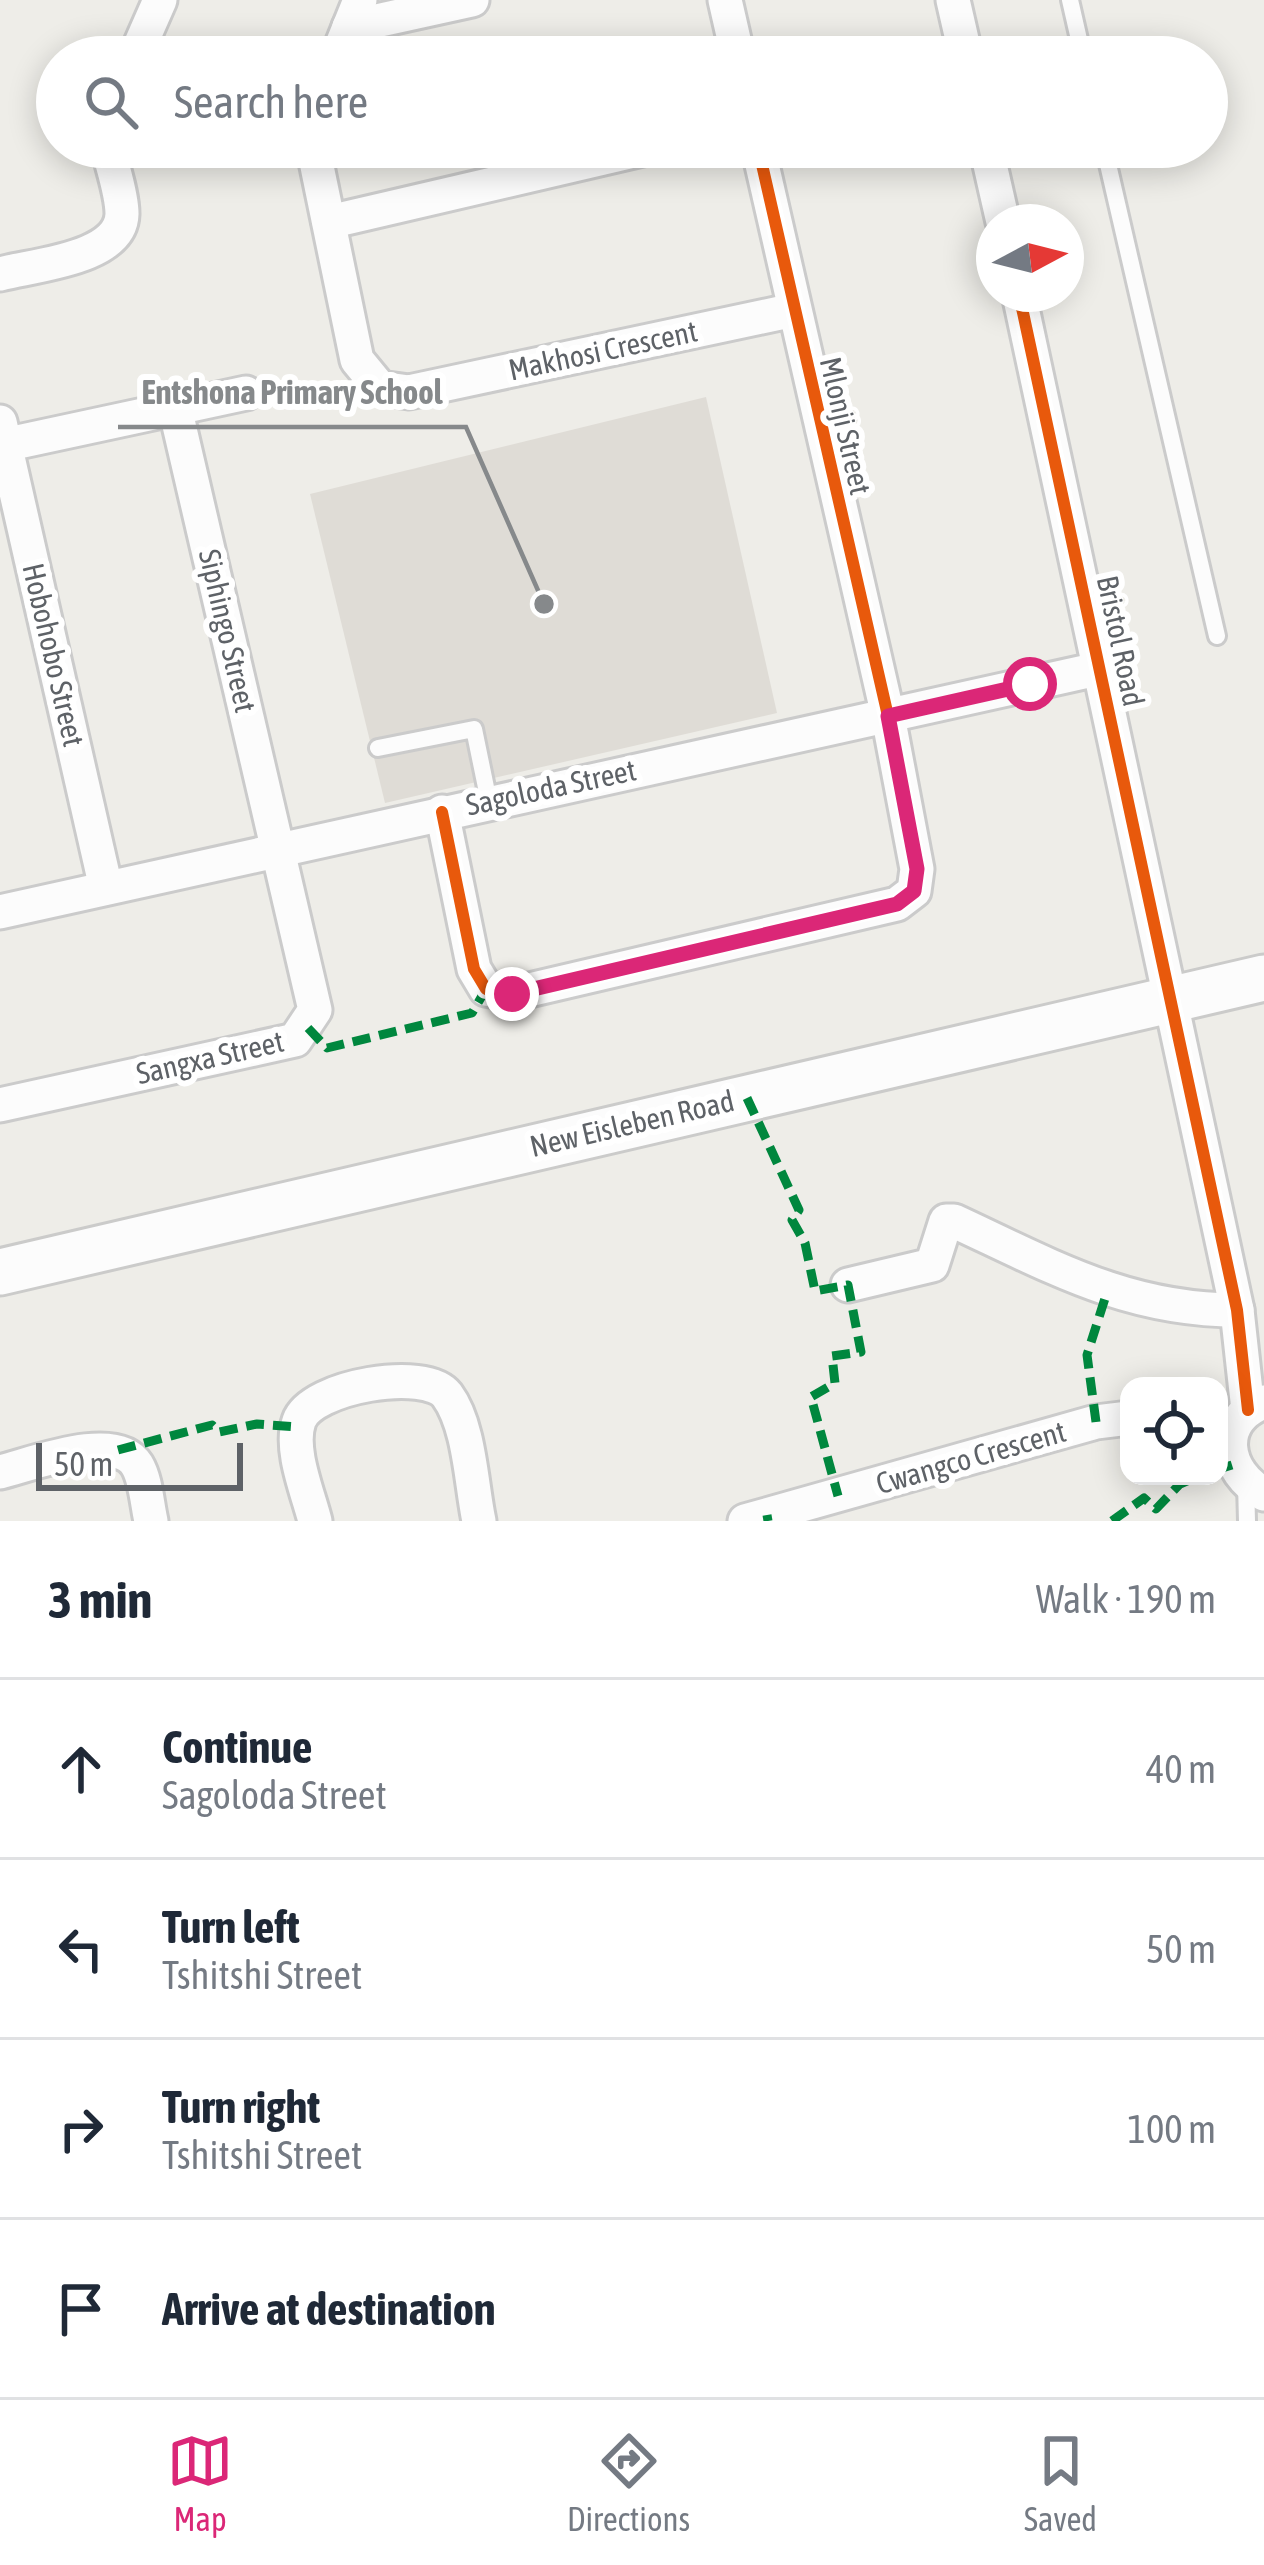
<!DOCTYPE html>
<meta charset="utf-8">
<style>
body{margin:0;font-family:"Asap Condensed",sans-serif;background:#f2f2f3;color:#1f2937}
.controls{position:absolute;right:36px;bottom:36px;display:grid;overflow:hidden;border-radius:24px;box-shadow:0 6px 30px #0003}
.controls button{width:108px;height:108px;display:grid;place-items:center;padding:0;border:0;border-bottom:3px solid #e0e1e3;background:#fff;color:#1f2937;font:60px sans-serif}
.compass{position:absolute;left:976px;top:204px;width:108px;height:108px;border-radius:50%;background:#fff;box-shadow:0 6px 30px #0003;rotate:83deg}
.scale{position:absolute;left:36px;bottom:30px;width:207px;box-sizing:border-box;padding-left:12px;border:6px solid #5e6267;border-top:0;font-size:33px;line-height:42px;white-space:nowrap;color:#5e6267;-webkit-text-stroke:9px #fff;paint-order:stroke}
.stop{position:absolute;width:36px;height:36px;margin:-27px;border:9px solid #db2777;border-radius:50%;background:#fff}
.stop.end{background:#db2777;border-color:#fff;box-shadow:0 3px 12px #0008}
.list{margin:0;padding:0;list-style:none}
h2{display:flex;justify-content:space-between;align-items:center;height:156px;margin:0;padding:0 48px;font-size:51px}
h2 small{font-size:39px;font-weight:400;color:#747a83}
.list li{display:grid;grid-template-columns:78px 1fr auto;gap:36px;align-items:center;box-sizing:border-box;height:180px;padding:0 48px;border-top:3px solid #e0e1e3}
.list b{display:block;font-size:45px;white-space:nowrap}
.list p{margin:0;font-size:39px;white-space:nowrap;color:#747a83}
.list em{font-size:39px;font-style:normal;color:#747a83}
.icon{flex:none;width:66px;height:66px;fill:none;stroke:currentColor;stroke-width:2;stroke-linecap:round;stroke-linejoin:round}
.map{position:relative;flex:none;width:1264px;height:1521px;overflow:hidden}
.search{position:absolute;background:#fff;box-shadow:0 6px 30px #0003;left:36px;right:36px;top:36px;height:132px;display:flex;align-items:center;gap:30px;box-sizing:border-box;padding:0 42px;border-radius:66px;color:#747a83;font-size:45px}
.sheet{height:876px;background:#fff}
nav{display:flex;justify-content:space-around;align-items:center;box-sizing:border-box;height:168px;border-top:3px solid #e0e1e3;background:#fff;font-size:33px;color:#747a83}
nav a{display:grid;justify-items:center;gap:6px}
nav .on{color:#db2777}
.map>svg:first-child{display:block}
</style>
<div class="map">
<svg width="1264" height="1521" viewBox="0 0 1264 1521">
<rect width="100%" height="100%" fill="#eeede8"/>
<!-- education -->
<polygon fill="#dfdcd6" points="706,397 777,713 385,803 310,494"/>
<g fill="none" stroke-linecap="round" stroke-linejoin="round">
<defs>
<g id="service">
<polyline points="1070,0 1083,57"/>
<polyline points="1104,147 1217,636"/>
<polyline points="378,748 474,729 489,802"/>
<polyline points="1246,1483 1247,1521"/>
</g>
<g id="minor">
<polyline points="725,0 738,57"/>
<polyline points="953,0 966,57"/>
<polyline points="349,27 472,0"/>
<polyline points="135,57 160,0"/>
<polyline points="337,57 360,0"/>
<polyline points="313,147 357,360 380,388 409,392 794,310"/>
<polyline points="986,147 1003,222"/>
<polyline points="329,222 651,147"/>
<path d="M0 274C33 265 121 259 122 214 122 193 112 167 108 147"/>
<polyline points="1019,294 1237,1310 1248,1410"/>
<polyline points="0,422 106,888"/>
<polyline points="4,445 246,393"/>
<polyline points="442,812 474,969 486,989 512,994 897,904 914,891 917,869 888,716 758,147"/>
<polyline points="0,912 1102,668"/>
<polyline points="0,1105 295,1040 315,1010 176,412"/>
<path d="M848 1285 932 1265 946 1221H954C1051 1266 1127 1310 1237 1310"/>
<path d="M1264 1402C1215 1421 1224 1472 1264 1494"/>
<path d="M0 1472C32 1464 116 1431 137 1465 146 1480 147 1504 151 1521"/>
<path d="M315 1521C308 1493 289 1449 299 1421 311 1386 426 1367 447 1395 470 1426 471 1484 479 1521"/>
<polyline points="745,1521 1096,1422 1129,1418"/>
</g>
<polyline id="secondary" points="0,1272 1264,978"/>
</defs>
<!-- service casing -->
<use href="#service" stroke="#cbcbcb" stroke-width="22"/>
<!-- minor casing -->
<use href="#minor" stroke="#cbcbcb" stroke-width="39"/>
<!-- secondary casing -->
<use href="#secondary" stroke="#cbcbca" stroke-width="51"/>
<!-- service -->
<use href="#service" stroke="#fcfcfc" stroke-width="16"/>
<!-- minor -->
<use href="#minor" stroke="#fcfcfc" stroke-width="33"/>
<!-- secondary -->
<use href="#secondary" stroke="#fcfcfc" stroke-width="45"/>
<!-- quiet -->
<g stroke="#00873e" stroke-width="9" stroke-dasharray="18 9" stroke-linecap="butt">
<polyline points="308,1028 327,1048 472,1013 486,989"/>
<polyline points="747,1098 799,1210 792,1220 805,1243 815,1291 848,1285 861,1352 832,1356 835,1383 811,1397 838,1496"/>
<polyline points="1096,1422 1087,1355 1107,1292"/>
<polyline points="118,1450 212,1425 219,1432 257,1424 297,1427"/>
<polyline points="1219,1469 1232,1465"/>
<polyline points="767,1515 768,1521"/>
<polyline points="1112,1521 1144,1498 1156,1509 1180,1484 1199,1476"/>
</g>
<defs>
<g id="cycleway">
<polyline points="1019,294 1237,1310 1248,1410"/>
<polyline points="442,812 474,969 486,989 512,994 897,904 914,891 917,869 888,716 758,147"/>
</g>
</defs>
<!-- cycleway casing -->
<use href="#cycleway" stroke="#fff" stroke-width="20"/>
<!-- cycleway -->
<use href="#cycleway" stroke="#e8590c" stroke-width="12"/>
</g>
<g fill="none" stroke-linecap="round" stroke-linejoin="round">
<!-- route -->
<polyline stroke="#db2777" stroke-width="15" points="512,994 897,904 914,891 917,869 888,716 1030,684"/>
</g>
<g text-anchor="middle" stroke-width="12" stroke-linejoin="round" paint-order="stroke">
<!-- street labels -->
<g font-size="30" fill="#5e6267" stroke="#fff">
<text transform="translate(603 351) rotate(-12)" y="10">Makhosi Crescent</text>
<text transform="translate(845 426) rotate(77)" y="10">Mlonji Street</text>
<text transform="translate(227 631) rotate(77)" y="10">Siphingo Street</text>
<text transform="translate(1120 641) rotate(78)" y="10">Bristol Road</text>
<text transform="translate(53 655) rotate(77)" y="10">Hobohobo Street</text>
<text transform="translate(551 788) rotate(-12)" y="10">Sagoloda Street</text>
<text transform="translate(210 1058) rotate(-13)" y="10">Sangxa Street</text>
<text transform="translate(632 1124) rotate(-13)" y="10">New Eisleben Road</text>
<text transform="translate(971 1458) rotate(-16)" y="10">Cwangco Crescent</text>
</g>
</g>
<!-- callouts -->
<path fill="none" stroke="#86898b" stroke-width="4.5" d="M544 604L466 427H118"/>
<circle fill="#86898b" stroke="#fff" stroke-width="4.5" cx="544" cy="604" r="12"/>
<g font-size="33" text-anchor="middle" font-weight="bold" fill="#86898b" stroke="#fff" stroke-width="12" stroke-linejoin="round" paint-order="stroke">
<text x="292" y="404">Entshona Primary School</text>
</g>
</svg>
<div class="controls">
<button><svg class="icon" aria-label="locate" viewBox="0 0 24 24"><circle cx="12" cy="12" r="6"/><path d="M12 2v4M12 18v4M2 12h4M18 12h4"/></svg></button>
</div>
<svg class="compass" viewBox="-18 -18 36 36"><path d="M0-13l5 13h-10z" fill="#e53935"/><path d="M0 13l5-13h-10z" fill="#747a83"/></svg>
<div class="scale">50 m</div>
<div class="stop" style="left:1030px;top:684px"></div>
<div class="stop end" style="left:512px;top:994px"></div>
<div class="search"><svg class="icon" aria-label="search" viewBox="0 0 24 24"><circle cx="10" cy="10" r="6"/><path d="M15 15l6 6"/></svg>Search here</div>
</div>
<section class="sheet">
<h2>3 min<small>Walk · 190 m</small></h2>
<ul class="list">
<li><svg class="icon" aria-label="ahead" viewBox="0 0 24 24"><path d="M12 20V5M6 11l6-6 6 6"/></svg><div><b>Continue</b><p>Sagoloda Street</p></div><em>40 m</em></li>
<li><svg class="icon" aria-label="left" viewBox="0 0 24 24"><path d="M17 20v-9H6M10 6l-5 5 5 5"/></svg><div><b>Turn left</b><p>Tshitshi Street</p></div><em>50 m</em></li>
<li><svg class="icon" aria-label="right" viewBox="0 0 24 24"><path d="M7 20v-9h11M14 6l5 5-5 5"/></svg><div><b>Turn right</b><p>Tshitshi Street</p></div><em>100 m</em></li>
<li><svg class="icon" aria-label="arrive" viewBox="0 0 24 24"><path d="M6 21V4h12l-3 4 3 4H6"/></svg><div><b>Arrive at destination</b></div></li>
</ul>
</section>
<nav>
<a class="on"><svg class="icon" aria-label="map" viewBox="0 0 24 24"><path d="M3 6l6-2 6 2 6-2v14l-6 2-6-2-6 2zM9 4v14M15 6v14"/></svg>Map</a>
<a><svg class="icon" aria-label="directions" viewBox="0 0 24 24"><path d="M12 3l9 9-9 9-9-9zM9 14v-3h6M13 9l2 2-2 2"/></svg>Directions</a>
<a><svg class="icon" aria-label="saved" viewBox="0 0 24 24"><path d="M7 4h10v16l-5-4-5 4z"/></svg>Saved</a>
</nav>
